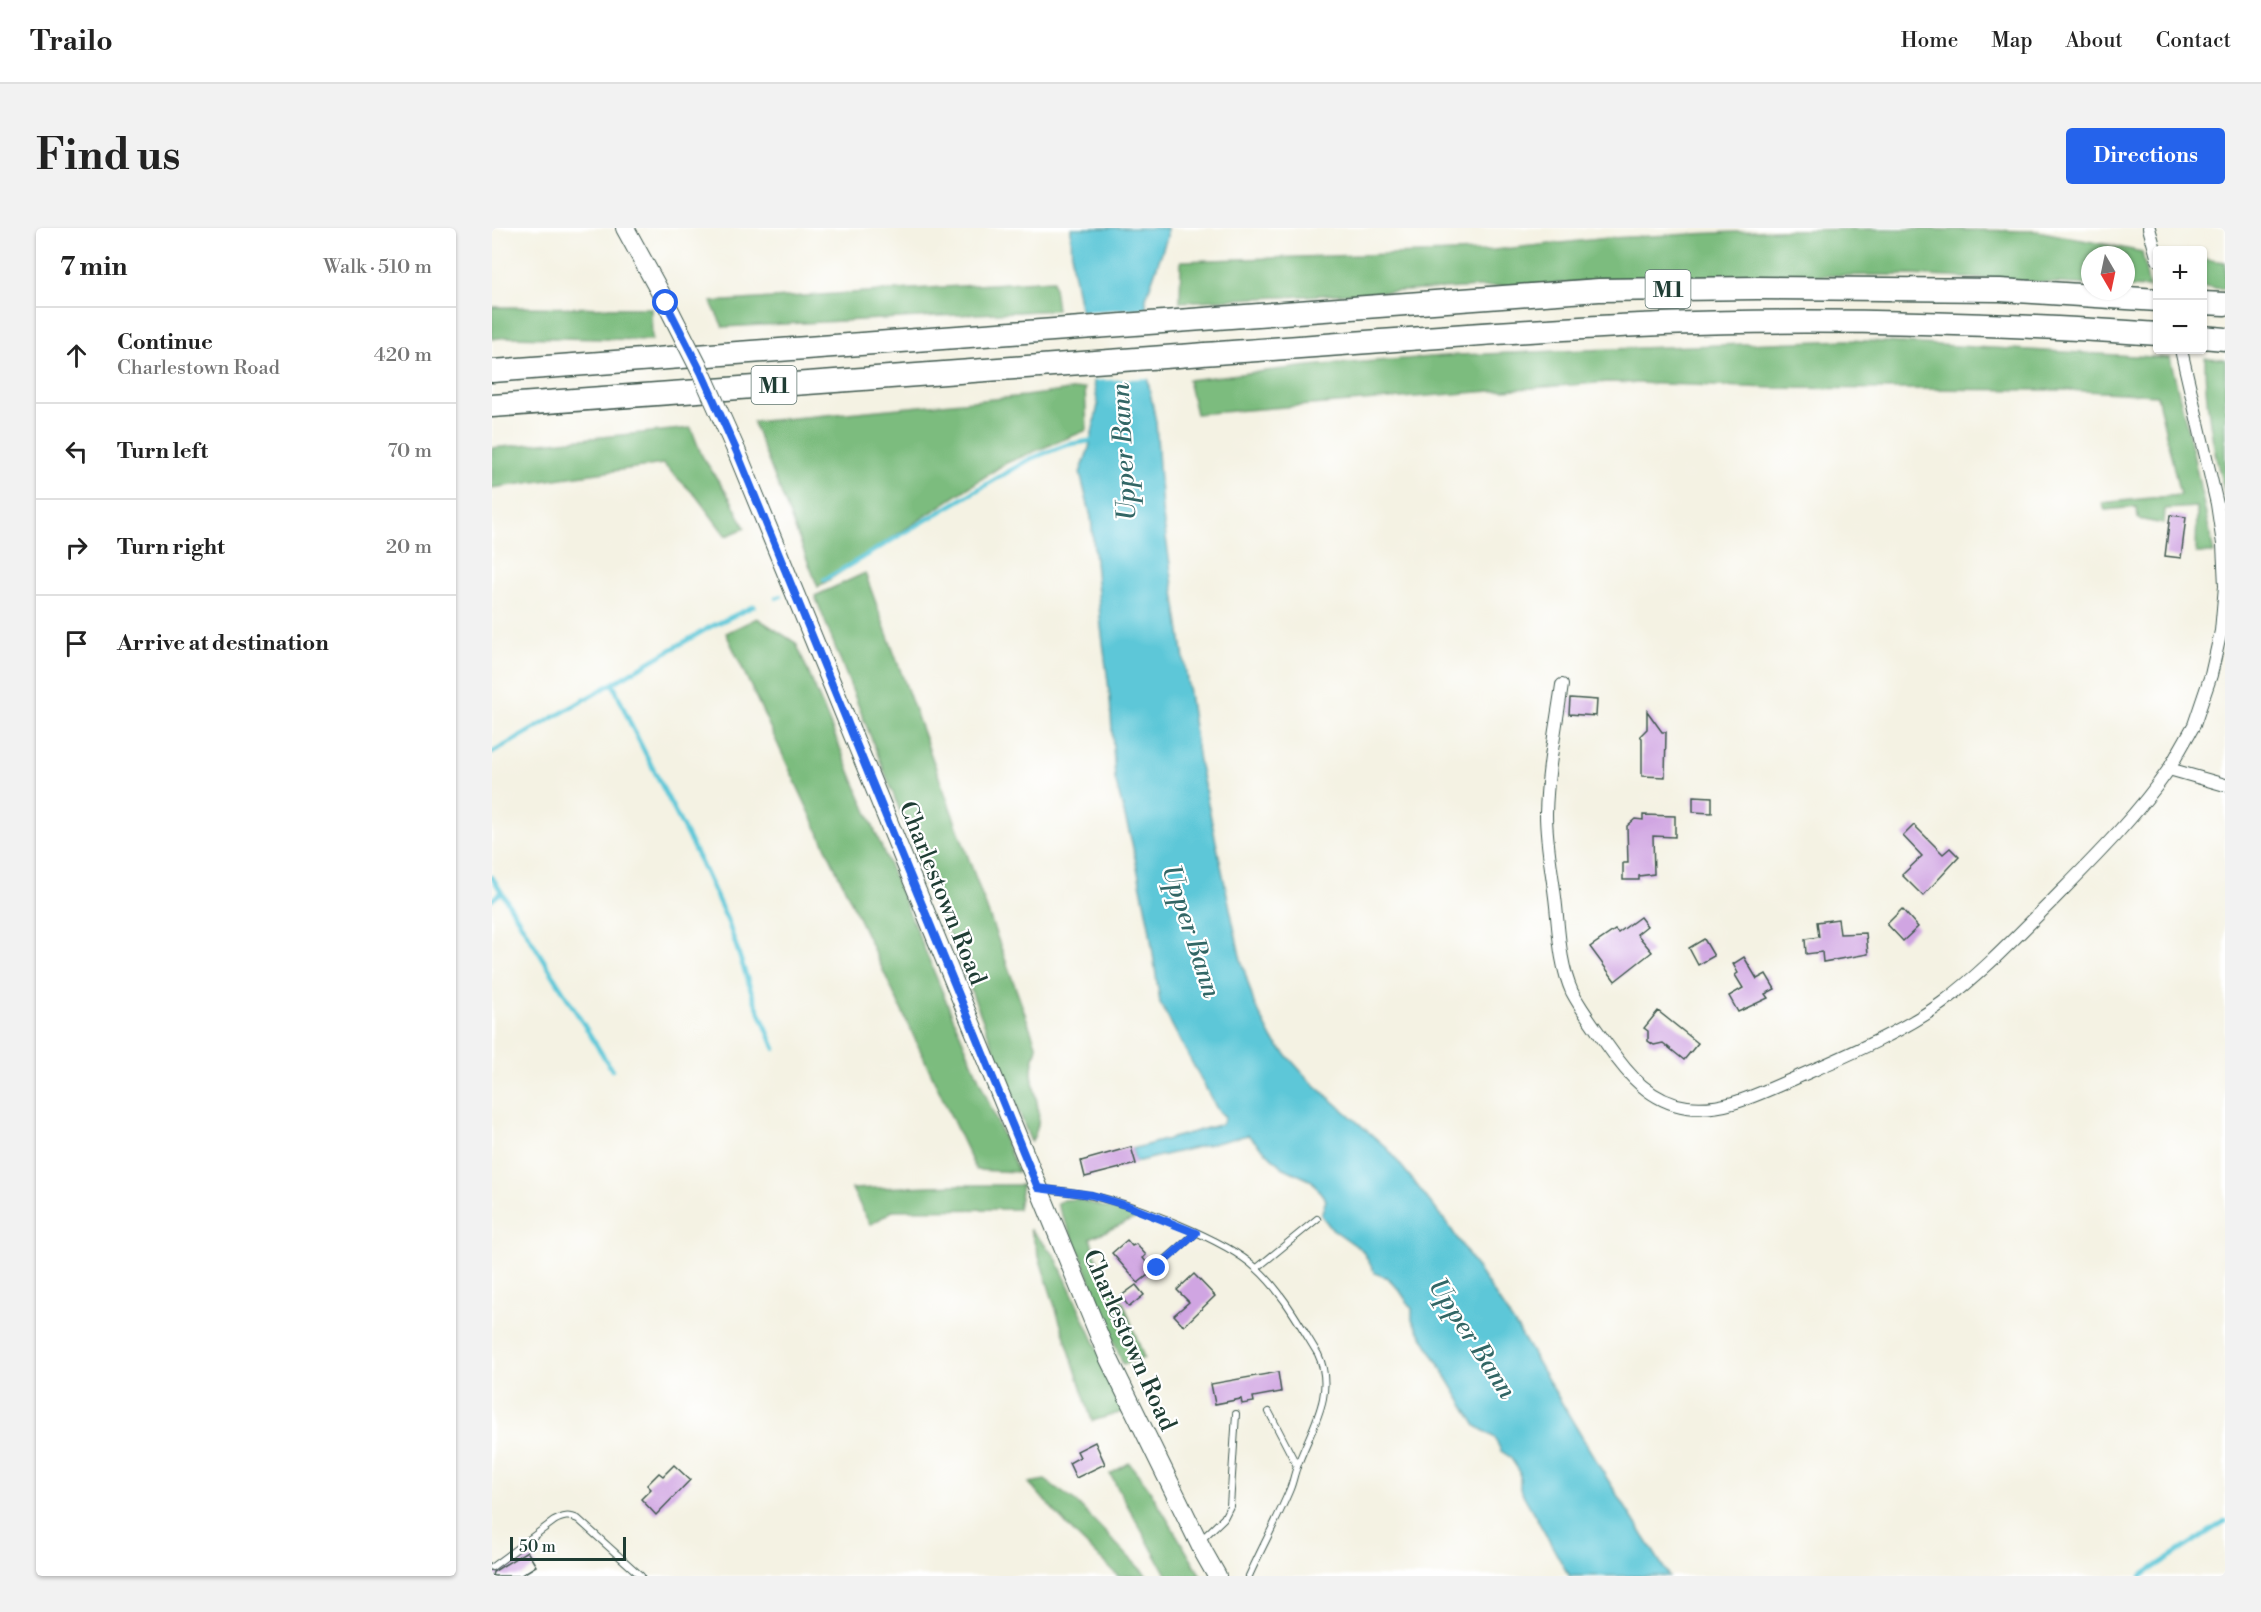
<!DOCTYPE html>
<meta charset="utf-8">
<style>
body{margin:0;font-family:"Libre Bodoni",serif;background:#f2f2f2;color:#222}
.controls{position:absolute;right:18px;top:18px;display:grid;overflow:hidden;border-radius:6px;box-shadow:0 2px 4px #0004}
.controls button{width:54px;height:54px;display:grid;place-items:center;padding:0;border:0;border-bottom:2px solid #e0e0e0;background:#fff;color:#222;font:30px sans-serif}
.compass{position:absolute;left:1589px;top:18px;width:54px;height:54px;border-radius:50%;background:#fff;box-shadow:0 2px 4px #0004;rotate:171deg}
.scale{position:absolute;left:18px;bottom:15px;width:116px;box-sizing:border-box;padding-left:6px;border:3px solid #1f3d34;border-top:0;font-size:16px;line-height:21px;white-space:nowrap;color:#1f3d34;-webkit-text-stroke:4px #fff;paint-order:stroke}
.stop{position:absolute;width:18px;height:18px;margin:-14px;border:4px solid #2563eb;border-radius:50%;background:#fff}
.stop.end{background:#2563eb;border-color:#fff;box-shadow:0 2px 6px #0008}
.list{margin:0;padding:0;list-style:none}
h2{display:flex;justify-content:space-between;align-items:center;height:78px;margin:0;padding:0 24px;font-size:26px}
h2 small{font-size:20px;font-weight:400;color:#767676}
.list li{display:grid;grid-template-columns:39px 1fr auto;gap:18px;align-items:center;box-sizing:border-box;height:96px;padding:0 24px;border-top:2px solid #e0e0e0}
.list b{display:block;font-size:22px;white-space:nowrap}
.list p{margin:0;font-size:20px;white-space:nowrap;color:#767676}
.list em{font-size:20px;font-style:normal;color:#767676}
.icon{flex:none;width:33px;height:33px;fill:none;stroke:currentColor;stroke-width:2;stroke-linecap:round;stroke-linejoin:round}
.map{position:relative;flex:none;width:1733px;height:1348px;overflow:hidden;border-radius:6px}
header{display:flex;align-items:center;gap:36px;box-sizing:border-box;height:84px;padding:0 30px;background:#fff;border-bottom:2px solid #e0e0e0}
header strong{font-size:28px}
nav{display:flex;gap:33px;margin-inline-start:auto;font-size:21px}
.intro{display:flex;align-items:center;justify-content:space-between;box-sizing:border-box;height:144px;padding:0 36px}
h1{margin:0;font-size:42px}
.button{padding:15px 27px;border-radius:6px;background:#2563eb;color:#fff;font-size:21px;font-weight:700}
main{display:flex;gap:36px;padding:0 36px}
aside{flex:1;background:#fff;border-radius:6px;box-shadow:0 2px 4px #0004}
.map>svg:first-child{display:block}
</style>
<header>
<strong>Trailo</strong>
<nav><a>Home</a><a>Map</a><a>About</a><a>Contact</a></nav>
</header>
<div class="intro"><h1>Find us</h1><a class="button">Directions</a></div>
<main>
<aside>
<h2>7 min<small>Walk · 510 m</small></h2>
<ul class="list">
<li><svg class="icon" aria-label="ahead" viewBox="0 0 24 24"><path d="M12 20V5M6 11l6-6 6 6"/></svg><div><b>Continue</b><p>Charlestown Road</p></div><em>420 m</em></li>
<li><svg class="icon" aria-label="left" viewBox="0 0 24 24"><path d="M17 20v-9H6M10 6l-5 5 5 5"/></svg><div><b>Turn left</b></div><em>70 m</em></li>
<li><svg class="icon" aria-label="right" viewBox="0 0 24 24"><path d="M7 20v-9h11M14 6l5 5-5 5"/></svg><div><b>Turn right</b></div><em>20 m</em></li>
<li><svg class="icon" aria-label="arrive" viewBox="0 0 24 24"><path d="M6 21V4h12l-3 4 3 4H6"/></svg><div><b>Arrive at destination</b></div></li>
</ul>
</aside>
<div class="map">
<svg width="1733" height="1348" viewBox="0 0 1733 1348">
<rect width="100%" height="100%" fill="#fff"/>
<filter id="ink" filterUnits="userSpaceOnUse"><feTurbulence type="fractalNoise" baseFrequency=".0167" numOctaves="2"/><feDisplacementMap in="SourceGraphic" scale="12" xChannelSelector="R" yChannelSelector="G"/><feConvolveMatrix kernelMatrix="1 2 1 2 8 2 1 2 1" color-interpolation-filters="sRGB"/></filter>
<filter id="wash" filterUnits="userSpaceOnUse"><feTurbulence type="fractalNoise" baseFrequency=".008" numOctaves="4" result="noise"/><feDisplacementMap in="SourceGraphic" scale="24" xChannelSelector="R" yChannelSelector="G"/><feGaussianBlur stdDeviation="1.35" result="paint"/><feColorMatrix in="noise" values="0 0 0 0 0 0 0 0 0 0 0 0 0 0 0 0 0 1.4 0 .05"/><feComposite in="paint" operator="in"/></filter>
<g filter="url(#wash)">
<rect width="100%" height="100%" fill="#f4f2e3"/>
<!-- forest -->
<g fill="#7cbc7e" stroke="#4e7c59" stroke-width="1.5">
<polygon points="1397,1 1546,3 1650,24 1657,60 1634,59 1634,27 1598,27 1598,57 1419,47 1193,49 688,74 689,33 992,23 1117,10 1284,2"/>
<polygon points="1711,31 1733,34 1733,61 1711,59"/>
<polygon points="561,52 565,82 231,99 219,74"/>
<polygon points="0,79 159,80 160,112 16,109 0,111"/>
<polygon points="1356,112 1678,130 1698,211 1722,325 1704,325 1705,279 1673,281 1672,296 1646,291 1645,279 1613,282 1610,275 1688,267 1665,167 1574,162 1281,160 1117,154 704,186 696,152 817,138 966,127"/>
<path d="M1713 130 1733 131V266C1721 222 1713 175 1713 130Z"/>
<polygon points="593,160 595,202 512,236 326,359 261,194 533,168"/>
<polygon points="199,200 210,228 239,272 253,300 234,308 204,268 171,236 0,260 0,220"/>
<path d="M373 345 545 819C543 827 540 835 540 843 541 870 555 889 539 914L323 368Z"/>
<polygon points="265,390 304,415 526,944 484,942 234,405"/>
<polygon points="466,957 530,957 526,981 402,982 378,997 360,961"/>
<polygon points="585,971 647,989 598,1010 607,1037 632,1076 652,1130 631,1137 588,1025 565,976 571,972"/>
<polygon points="538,1001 563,1028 634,1183 600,1193"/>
<polygon points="637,1235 656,1259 709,1348 675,1348 618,1246"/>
<polygon points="553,1252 584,1274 655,1348 626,1348 582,1305 537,1255"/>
</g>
<!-- water -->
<polygon fill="#5dc7d8" stroke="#3e8286" stroke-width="1.5" points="579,0 675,0 675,9 654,70 656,154 664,194 670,282 707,533 748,728 762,775 781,812 816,851 896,921 957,998 1027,1103 1109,1241 1177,1348 1077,1348 1028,1261 1028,1244 1018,1229 1009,1223 1003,1210 984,1198 920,1092 920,1081 908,1063 897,1051 883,1045 870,1022 839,1000 829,987 834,972 820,953 790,939 756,907 643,934 640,921 730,896 733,889 725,881 668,775 657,698 640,615 623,551 618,470 609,399 599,289 588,245 597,220 606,177 580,37"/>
<!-- pier -->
<polygon fill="#f4f2e3" points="657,80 659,150 598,153 585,84"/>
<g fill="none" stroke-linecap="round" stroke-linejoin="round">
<!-- stream -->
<g stroke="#5dc7d8" stroke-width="4.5">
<polyline points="332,352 538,231 574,217 603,212"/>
<polyline points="284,370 289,368"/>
<polyline points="121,456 140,499 208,633 236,694 262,771 283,821"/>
<polyline points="0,525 218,399 262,378"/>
<polyline points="0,649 120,842"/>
<polyline points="0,672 9,664"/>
<polyline points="1649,1348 1733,1293"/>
</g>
</g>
<g id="blocks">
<!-- building -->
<g fill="#d0a5e2">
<polygon points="1678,287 1694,289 1689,330 1673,328"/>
<polygon points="1078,470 1105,472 1104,488 1077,486"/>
<polygon points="1155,483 1170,504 1174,504 1173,549 1150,548 1150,510 1148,508 1155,501"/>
<polygon points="1201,568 1220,569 1220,585 1201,584"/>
<polygon points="1151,587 1183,588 1183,609 1161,608 1162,646 1147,648 1147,652 1131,652 1131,635 1136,635 1135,598 1143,591 1151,592"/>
<polygon points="1422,597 1451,626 1458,620 1467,629 1431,668 1410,647 1430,628 1411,608"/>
<polygon points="1410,681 1426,699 1411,713 1395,696"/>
<polygon points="1148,689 1155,698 1145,706 1160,724 1123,753 1098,719 1123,702 1126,705"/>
<polygon points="1346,691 1348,706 1374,705 1376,726 1331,734 1330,724 1314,726 1313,711 1327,709 1325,694"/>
<polygon points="1212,711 1222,728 1206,737 1197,720"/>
<polygon points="1252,729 1265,751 1274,746 1283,761 1273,766 1276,770 1246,784 1237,768 1251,760 1243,747 1246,745 1241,736"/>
<polygon points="1166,783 1206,815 1192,832 1171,815 1162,817 1156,813 1156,803 1152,800"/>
<polygon points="639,919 644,936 593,949 589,933"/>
<polygon points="635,1012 640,1018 644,1016 654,1027 651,1030 661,1043 646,1055 620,1025"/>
<polygon points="702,1046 723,1068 692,1098 682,1087 697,1074 685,1062"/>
<polygon points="644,1057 652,1067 637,1079 629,1068"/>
<polygon points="786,1144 789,1164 761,1169 762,1174 750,1176 749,1171 723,1176 719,1156"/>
<polygon points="603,1214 613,1236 584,1250 577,1235 588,1229 585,1223"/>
<polygon points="182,1237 198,1252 164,1287 149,1271 159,1261 155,1257 167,1245 171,1248"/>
<polygon points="35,1323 44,1338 28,1348 0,1348 1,1344"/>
</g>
</g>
</g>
<g filter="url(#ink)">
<use href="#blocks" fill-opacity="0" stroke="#3f584e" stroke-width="1.5"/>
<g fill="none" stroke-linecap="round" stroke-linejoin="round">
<defs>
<g id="lane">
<path d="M551 961C567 963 585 964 601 968 643 977 733 1011 764 1040 790 1063 808 1097 826 1126 845 1166 818 1202 805 1239 802 1246 801 1254 798 1261 786 1290 770 1319 757 1348"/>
<polyline points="665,1039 704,1005"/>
<polyline points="765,1040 825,991"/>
<polyline points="777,1184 805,1238"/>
<polyline points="709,1312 732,1290 738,1278 744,1186"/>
<path d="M0 1339 62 1293C71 1288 77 1287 86 1291L149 1348"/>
</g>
<g id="street">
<polyline points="1657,0 1666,32"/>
<polyline points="1689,122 1725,276 1731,316 1733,358 1729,403 1719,447 1702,497 1677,541 1733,557"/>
<path d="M1070 457C1064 499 1055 543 1054 586 1054 617 1061 648 1064 678 1067 707 1068 737 1080 764 1090 783 1104 801 1116 818 1136 847 1159 874 1195 879 1232 884 1266 866 1299 852 1346 831 1409 805 1450 775 1489 746 1523 710 1558 675 1599 633 1643 590 1677 541"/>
</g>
<g id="secondary">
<polyline points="133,0 174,75"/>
<polyline points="244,222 616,1129 712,1325 725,1348"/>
</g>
<g id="highway">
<polyline points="1710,75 1733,76"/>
<polyline points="1710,109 1733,111"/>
<polyline points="0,143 1107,62 1265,60 1508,62 1666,72"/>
<path d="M0 178C229 161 457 145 686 128 847 116 1009 103 1171 96 1336 90 1501 95 1666 106"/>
</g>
</defs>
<!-- lane casing -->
<use href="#lane" stroke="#3f584e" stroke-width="8"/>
<!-- street casing -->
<use href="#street" stroke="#3f584e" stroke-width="14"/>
<!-- secondary casing -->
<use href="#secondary" stroke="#3f584e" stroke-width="20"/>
<!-- highway casing -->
<use href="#highway" stroke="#3f584e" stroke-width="25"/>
<!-- lane -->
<use href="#lane" stroke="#fff" stroke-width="6"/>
<!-- street -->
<use href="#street" stroke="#fff" stroke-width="12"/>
<!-- secondary -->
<use href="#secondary" stroke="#fff" stroke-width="18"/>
<!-- highway -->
<use href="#highway" stroke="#fff" stroke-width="22"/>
<defs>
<polyline id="secondary-bridge" points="174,75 210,146 244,222"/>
</defs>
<!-- secondary-bridge casing -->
<use href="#secondary-bridge" stroke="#3f584e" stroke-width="20" stroke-linecap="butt"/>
<!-- secondary-bridge -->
<use href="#secondary-bridge" stroke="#fff" stroke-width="18"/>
</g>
</g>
<g fill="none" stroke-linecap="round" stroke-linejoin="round" filter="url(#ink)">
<!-- route -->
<polyline stroke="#2563eb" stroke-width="8" points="174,75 210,146 244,222 546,960 600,967 636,978 704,1005 665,1040"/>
</g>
<g text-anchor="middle" stroke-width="4.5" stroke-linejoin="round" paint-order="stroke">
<!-- shield labels -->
<g fill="#fff" stroke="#627771" stroke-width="1.5">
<rect x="1153.5" y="42" width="45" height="38" rx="4.5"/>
<rect x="259.5" y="138" width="45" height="38" rx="4.5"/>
</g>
<g font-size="22" font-weight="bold" fill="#1f3d34">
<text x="1176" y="69">M1</text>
<text x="282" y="165">M1</text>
</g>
<!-- street labels -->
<g font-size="24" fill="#1f3d34" stroke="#fff">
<text transform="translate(451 665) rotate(68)" y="8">Charlestown Road</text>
<text transform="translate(638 1112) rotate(66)" y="8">Charlestown Road</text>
</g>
<!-- water labels -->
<g font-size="26" font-style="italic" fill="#326665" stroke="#fff">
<text transform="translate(631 224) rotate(-93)" y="9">Upper Bann</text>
<text transform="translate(700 703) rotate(72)" y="9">Upper Bann</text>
<text transform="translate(981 1110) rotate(57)" y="9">Upper Bann</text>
</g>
</g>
</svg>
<div class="controls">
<button>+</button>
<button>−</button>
</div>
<svg class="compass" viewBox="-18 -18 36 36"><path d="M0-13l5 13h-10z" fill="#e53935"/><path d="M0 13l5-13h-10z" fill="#767676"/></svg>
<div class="scale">50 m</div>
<div class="stop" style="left:174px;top:75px"></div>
<div class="stop end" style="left:665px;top:1040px"></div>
</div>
</main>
